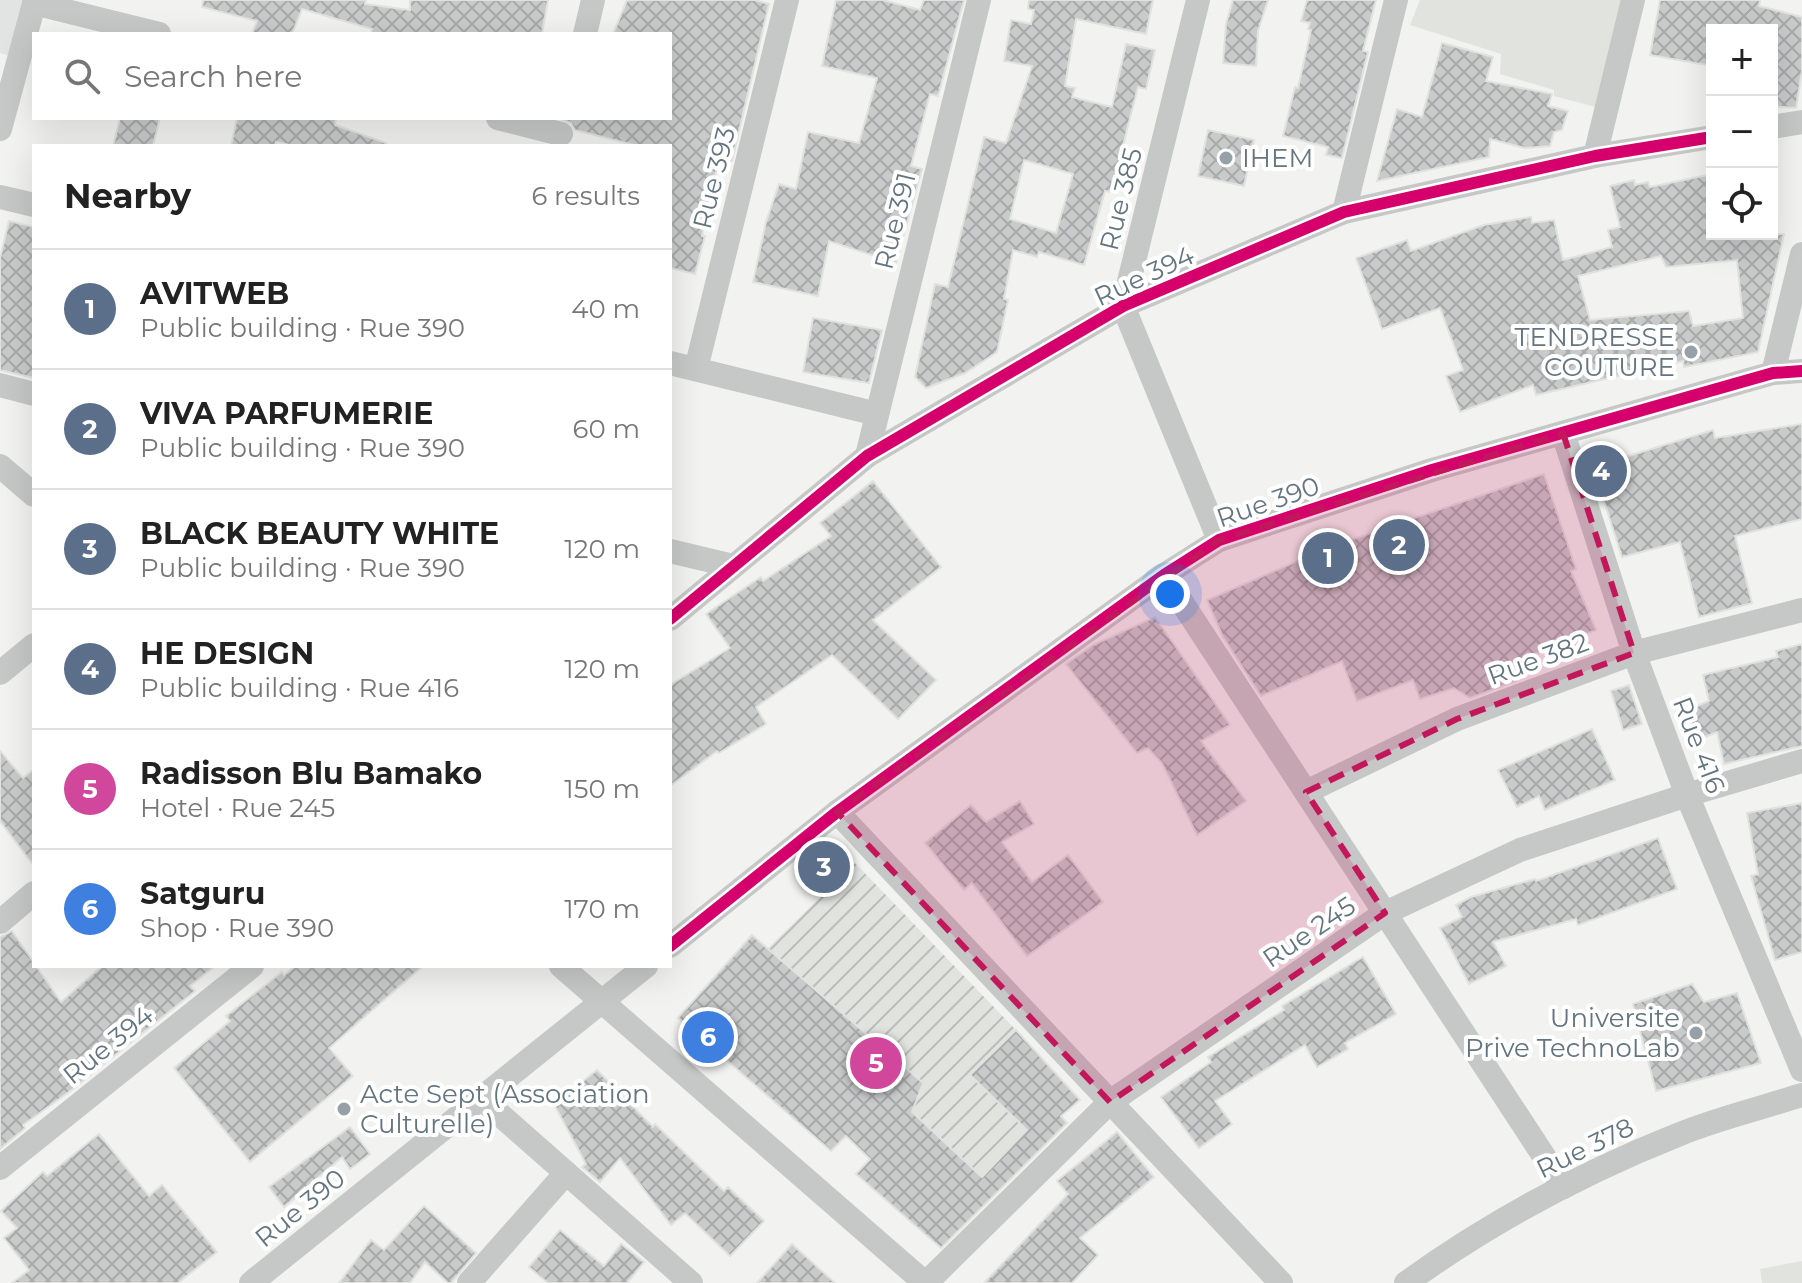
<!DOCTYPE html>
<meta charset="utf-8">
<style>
body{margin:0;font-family:Montserrat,sans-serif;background:#f6f6f6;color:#222}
.controls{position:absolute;right:24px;top:24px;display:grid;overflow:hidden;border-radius:0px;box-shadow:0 8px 32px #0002}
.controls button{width:72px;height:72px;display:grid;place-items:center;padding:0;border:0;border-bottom:2px solid #e0e0e0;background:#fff;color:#222;font:40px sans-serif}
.you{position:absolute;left:1170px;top:594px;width:28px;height:28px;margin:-20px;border:6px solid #fff;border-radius:50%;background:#1a73e8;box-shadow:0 0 0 12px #1a73e833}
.badge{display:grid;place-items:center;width:52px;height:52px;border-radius:50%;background:#565b5e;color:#fff;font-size:26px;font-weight:700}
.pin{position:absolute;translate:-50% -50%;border:4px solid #fff;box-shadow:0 2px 8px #0006}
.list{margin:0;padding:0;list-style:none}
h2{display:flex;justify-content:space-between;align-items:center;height:104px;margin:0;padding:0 32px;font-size:34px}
h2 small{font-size:26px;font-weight:400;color:#767676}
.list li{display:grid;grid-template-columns:52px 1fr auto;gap:24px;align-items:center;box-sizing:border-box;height:120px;padding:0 32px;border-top:2px solid #e0e0e0}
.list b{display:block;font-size:30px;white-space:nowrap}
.list p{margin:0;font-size:26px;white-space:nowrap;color:#767676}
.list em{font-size:26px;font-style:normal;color:#767676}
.icon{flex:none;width:44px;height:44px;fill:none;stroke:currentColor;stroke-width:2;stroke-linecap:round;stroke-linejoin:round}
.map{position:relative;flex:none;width:1802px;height:1283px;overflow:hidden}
.search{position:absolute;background:#fff;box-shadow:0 8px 32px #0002;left:32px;top:32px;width:640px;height:88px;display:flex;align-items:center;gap:20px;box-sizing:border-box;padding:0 28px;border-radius:0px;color:#767676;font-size:30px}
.panel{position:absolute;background:#fff;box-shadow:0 8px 32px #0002;left:32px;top:144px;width:640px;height:824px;border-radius:0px}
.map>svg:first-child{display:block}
</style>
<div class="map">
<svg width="1802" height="1283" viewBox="0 0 1802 1283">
<defs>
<pattern id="garden-furrows" width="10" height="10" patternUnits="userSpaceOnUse" patternTransform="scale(2)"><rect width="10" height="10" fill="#e1e4de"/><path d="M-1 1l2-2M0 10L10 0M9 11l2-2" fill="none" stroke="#babdb9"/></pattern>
<pattern id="building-cross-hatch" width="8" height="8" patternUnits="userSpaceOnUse" patternTransform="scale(2)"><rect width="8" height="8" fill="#c9cbcb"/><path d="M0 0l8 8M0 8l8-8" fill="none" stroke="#a7a9aa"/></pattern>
</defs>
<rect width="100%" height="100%" fill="#f2f2f0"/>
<!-- built -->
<polygon fill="#e2e4e3" points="0,0 23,0 10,56 0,53"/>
<!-- green -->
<g fill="#e1e4de">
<polygon points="1420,0 1624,0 1599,108 1554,96 1554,90 1500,74 1501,54 1410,25"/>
<polygon points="1802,1261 1802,1283 1762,1283 1760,1269"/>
</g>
<!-- garden -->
<polygon fill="url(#garden-furrows)" points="855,863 1016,1030 970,1075 1027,1130 982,1177 912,1112 922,1082 768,948"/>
<!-- building -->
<g fill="url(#building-cross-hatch)" stroke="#e1e1e0" stroke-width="2" fill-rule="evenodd">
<polygon points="203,0 366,0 365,4 410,10 410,0 548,0 542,34 371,34 372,29 302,9 292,34 252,34 257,21 202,7"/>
<polygon points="627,0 755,0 769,4 732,161 719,158 702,236 705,236 695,274 670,268 670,146 638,146 575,130 571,123 559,118 670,118 670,34 613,34"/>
<polygon points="836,0 883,0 920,10 924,0 964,0 938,96 930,94 911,166 922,169 896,263 829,241 818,296 753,282 766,222 779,184 796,189 808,132 859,143 877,78 822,66"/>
<path d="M1029 0H1153L1146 34 1076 19 1065 86 1075 88 1072 97 1112 107 1126 44 1155 50 1146 89 1138 87 1120 157 1125 158 1117 193 1105 191 1084 265 1039 252 1037 257 1013 250 1004 299 1008 300 997 352 965 373 926 388 915 377 935 284 948 287 984 137 1006 143 1032 66 1004 61 1011 20 1031 24 1034 10 1028 9ZM1024 160 1073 174 1056 233 1010 219Z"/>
<polygon points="1233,0 1268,0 1258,31 1256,66 1223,63 1226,24"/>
<polygon points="1307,0 1376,0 1363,51 1368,52 1342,158 1326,155 1328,147 1283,136 1295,87 1298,88 1311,30 1308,29 1310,23 1301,21"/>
<polygon points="1660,0 1760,0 1759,6 1802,17 1802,71 1796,108 1772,106 1772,30 1712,30 1712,66 1650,55"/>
<polygon points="1442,43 1493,57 1486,81 1552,94 1548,106 1568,111 1562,130 1554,132 1550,146 1525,148 1490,139 1489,157 1377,181 1397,109 1422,117"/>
<polygon points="120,118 160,118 153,146 113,146"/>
<polygon points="237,118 336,118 335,125 386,143 385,146 294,146 276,142 276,146 231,146"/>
<polygon points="1208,130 1254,140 1244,186 1198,176"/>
<path d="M1712 174V234H1784L1758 352 1684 367 1683 361 1536 395 1533 385 1460 412 1446 376 1463 370 1440 308 1382 329 1356 258 1407 240 1411 251 1484 225 1531 217 1532 223 1554 220 1563 260 1612 247 1608 230 1620 227 1610 186 1634 180 1635 185 1648 182 1650 187ZM1661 256 1666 267 1737 260 1743 318 1693 326 1689 311 1590 320 1578 276Z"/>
<polygon points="9,221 34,227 34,378 0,370 0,258"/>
<polygon points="813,318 882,330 869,383 803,372"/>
<polygon points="1802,424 1802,519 1735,536 1752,603 1699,617 1680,542 1622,557 1593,467 1713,430 1715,438"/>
<polygon points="1544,474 1576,569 1571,571 1596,630 1508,665 1516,681 1470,698 1454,688 1420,699 1413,680 1357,701 1342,661 1261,696 1223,637 1207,600 1333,546"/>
<polygon points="873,481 941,567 873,620 936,680 898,719 832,655 756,707 766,724 719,753 717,751 670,786 670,685 730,648 706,614 761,577 763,581 831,536 820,523"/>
<polygon points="1155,617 1230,725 1201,741 1246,801 1197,835 1162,763 1148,748 1137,753 1066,664 1093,645"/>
<polygon points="1802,644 1802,746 1724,764 1717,732 1698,740 1686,711 1709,701 1703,675 1778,657 1776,651"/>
<polygon points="1629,685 1642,724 1623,730 1611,691"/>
<polygon points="1592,729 1615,780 1545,810 1539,796 1517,807 1498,770"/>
<polygon points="0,751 23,778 34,769 34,866 0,821"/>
<polygon points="1020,801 1034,824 1002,842 1032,882 1068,855 1103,902 1027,956 972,883 964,890 925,843 971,805 986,822"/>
<polygon points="1802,803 1802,952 1775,960 1751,876 1758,874 1747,813"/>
<polygon points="1658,838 1677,889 1578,925 1576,919 1493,942 1506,966 1469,984 1440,928 1462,917 1456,905 1471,897 1535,879 1536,881"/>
<polygon points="12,931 61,1002 102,966 215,966 190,986 195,991 73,1089 23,1125 25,1128 0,1149 0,937"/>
<polygon points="752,935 923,1083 912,1112 982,1177 1027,1130 970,1075 1016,1030 1080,1100 1061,1116 1067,1123 941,1248 856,1174 870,1159 846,1136 831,1151 678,1018"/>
<polygon points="1363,957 1396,1014 1345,1043 1348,1049 1317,1067 1305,1045 1215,1101 1232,1124 1199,1148 1161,1097 1211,1062 1208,1057 1284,1010 1282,1006"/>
<polygon points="295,966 423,966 329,1048 353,1076 250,1162 174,1068 230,1021 226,1016 282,972 284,975"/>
<polygon points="1692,984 1704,1002 1737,993 1761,1063 1656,1091 1633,1004"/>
<polygon points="597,1070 653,1127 655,1124 724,1191 728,1187 764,1221 730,1256 685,1213 671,1225 620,1158 600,1182 582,1167 586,1164 554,1104"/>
<polygon points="350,1127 370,1154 350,1169 342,1157 284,1207 269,1187"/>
<polygon points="1117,1132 1154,1177 1080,1238 1098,1255 1072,1283 984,1283 1068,1194 1057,1181"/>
<polygon points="99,1134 149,1196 162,1185 217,1252 178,1283 12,1283 29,1270 4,1238 17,1228 1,1211 43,1172 47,1176"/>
<polygon points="424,1206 476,1253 451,1283 448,1283 425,1262 410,1283 339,1283 371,1240 384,1250"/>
<polygon points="560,1230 604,1266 621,1244 644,1262 627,1283 548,1283 529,1267"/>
<polygon points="792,1244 835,1283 757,1283"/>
</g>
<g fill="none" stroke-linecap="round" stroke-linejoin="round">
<!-- minor -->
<g stroke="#c6c8c8" stroke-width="24">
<polyline points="1198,0 1123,306 1219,540"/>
<polyline points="34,3 159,34"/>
<polyline points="585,34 593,0"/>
<polyline points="498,118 561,134"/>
<polyline points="1772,127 1802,122"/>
<polyline points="0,129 35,0"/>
<polyline points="1595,156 1633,0"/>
<polyline points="0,197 34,205"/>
<polyline points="1344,212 1396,0"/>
<polyline points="670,363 877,414"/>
<polyline points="696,369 787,0"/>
<polyline points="1773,373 1802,254"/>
<polyline points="0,385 34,394"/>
<polyline points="1563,433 1634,653 1687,795 1802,1070"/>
<polyline points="867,456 979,0"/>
<polyline points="0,466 34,495"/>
<polyline points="670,551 733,566"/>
<polyline points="1164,575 1564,1187"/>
<polyline points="670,619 867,456 1123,306 1344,212 1595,156 1712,137"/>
<polyline points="0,673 34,645"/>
<polyline points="1306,792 1457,719 1634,653 1802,610"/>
<polyline points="837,812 1281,1283"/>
<polyline points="0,922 34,893"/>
<polyline points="670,946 837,812 1164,575 1219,540 1432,470 1773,373 1802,371"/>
<polyline points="561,966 925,1283"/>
<polyline points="481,1098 691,1283"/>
<polyline points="0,1168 252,966"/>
<polyline points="251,1283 646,966"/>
<polyline points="469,1283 566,1173"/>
<polyline points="926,1283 1110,1102 1385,913 1520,850 1687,795 1802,761"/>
<path d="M1406 1283C1489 1223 1584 1172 1680 1134 1719 1118 1762 1108 1802 1095"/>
</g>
<defs>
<g id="cycleway">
<polyline points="670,619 867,456 1123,306 1344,212 1595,156 1712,137"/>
<polyline points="670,946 837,812 1164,575 1219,540 1432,470 1773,373 1802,371"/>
</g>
</defs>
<!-- cycleway casing -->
<use href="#cycleway" stroke="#fff" stroke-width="17"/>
<!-- cycleway -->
<use href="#cycleway" stroke="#d6006c" stroke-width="12"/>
</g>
<!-- marked area -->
<path fill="#c2185b" fill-opacity="0.2" stroke="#c2185b" stroke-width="6" stroke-dasharray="16 10" stroke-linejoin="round" d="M1563 433 1634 653 1457 719 1306 792 1385 913 1110 1102 837 812 1219 540Z"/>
<!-- markers -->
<g fill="#96a1a7" stroke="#fff" stroke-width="3">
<circle cx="1226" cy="158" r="8"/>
<circle cx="1691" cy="352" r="8"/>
<circle cx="1696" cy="1033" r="8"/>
<circle cx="344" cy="1109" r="8"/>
</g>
<g text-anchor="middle" stroke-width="8" stroke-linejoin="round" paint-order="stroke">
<!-- poi labels -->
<g font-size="26" fill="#64757f" stroke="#fff" text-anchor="start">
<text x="1242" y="167">IHEM</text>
<text x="1675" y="346" text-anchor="end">TENDRESSE<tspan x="1675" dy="30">COUTURE</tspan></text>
<text x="1680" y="1027" text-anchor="end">Universite<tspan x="1680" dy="30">Prive TechnoLab</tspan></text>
<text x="360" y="1103">Acte Sept (Association<tspan x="360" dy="30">Culturelle)</tspan></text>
</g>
<!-- street labels -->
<g font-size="26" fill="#64757f" stroke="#fff">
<text transform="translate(714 178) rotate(-76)" y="9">Rue 393</text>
<text transform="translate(1121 199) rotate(-76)" y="9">Rue 385</text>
<text transform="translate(895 221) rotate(-76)" y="9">Rue 391</text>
<text transform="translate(1144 276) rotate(-25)" y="9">Rue 394</text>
<text transform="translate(1268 502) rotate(-19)" y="9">Rue 390</text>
<text transform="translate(1538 659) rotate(-20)" y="9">Rue 382</text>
<text transform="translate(1699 745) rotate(69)" y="9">Rue 416</text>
<text transform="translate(1309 932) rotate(-34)" y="9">Rue 245</text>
<text transform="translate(108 1045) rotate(-39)" y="9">Rue 394</text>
<text transform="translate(1585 1148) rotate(-26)" y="9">Rue 378</text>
<text transform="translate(300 1208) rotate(-39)" y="9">Rue 390</text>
</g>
</g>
</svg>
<div class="controls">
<button>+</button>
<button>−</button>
<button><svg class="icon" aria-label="locate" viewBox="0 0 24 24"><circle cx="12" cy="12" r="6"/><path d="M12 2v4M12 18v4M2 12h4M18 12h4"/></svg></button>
</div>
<div class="you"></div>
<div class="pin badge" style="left:1328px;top:558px;background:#5c6f8a">1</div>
<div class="pin badge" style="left:1399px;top:545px;background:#5c6f8a">2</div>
<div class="pin badge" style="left:824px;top:867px;background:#5c6f8a">3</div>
<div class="pin badge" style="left:1601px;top:471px;background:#5c6f8a">4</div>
<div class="pin badge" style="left:876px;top:1063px;background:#d1479c">5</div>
<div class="pin badge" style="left:708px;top:1037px;background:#3f7fe0">6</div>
<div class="search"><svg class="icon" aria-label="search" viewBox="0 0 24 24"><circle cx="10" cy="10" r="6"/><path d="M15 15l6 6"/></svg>Search here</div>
<section class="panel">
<h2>Nearby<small>6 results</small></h2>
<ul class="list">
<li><span class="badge" style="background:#5c6f8a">1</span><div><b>AVITWEB</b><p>Public building · Rue 390</p></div><em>40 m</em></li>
<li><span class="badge" style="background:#5c6f8a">2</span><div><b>VIVA PARFUMERIE</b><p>Public building · Rue 390</p></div><em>60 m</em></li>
<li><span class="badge" style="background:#5c6f8a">3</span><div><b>BLACK BEAUTY WHITE</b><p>Public building · Rue 390</p></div><em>120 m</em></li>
<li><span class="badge" style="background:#5c6f8a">4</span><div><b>HE DESIGN</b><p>Public building · Rue 416</p></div><em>120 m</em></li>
<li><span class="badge" style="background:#d1479c">5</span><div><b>Radisson Blu Bamako</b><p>Hotel · Rue 245</p></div><em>150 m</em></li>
<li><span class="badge" style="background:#3f7fe0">6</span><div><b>Satguru</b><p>Shop · Rue 390</p></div><em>170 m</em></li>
</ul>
</section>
</div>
